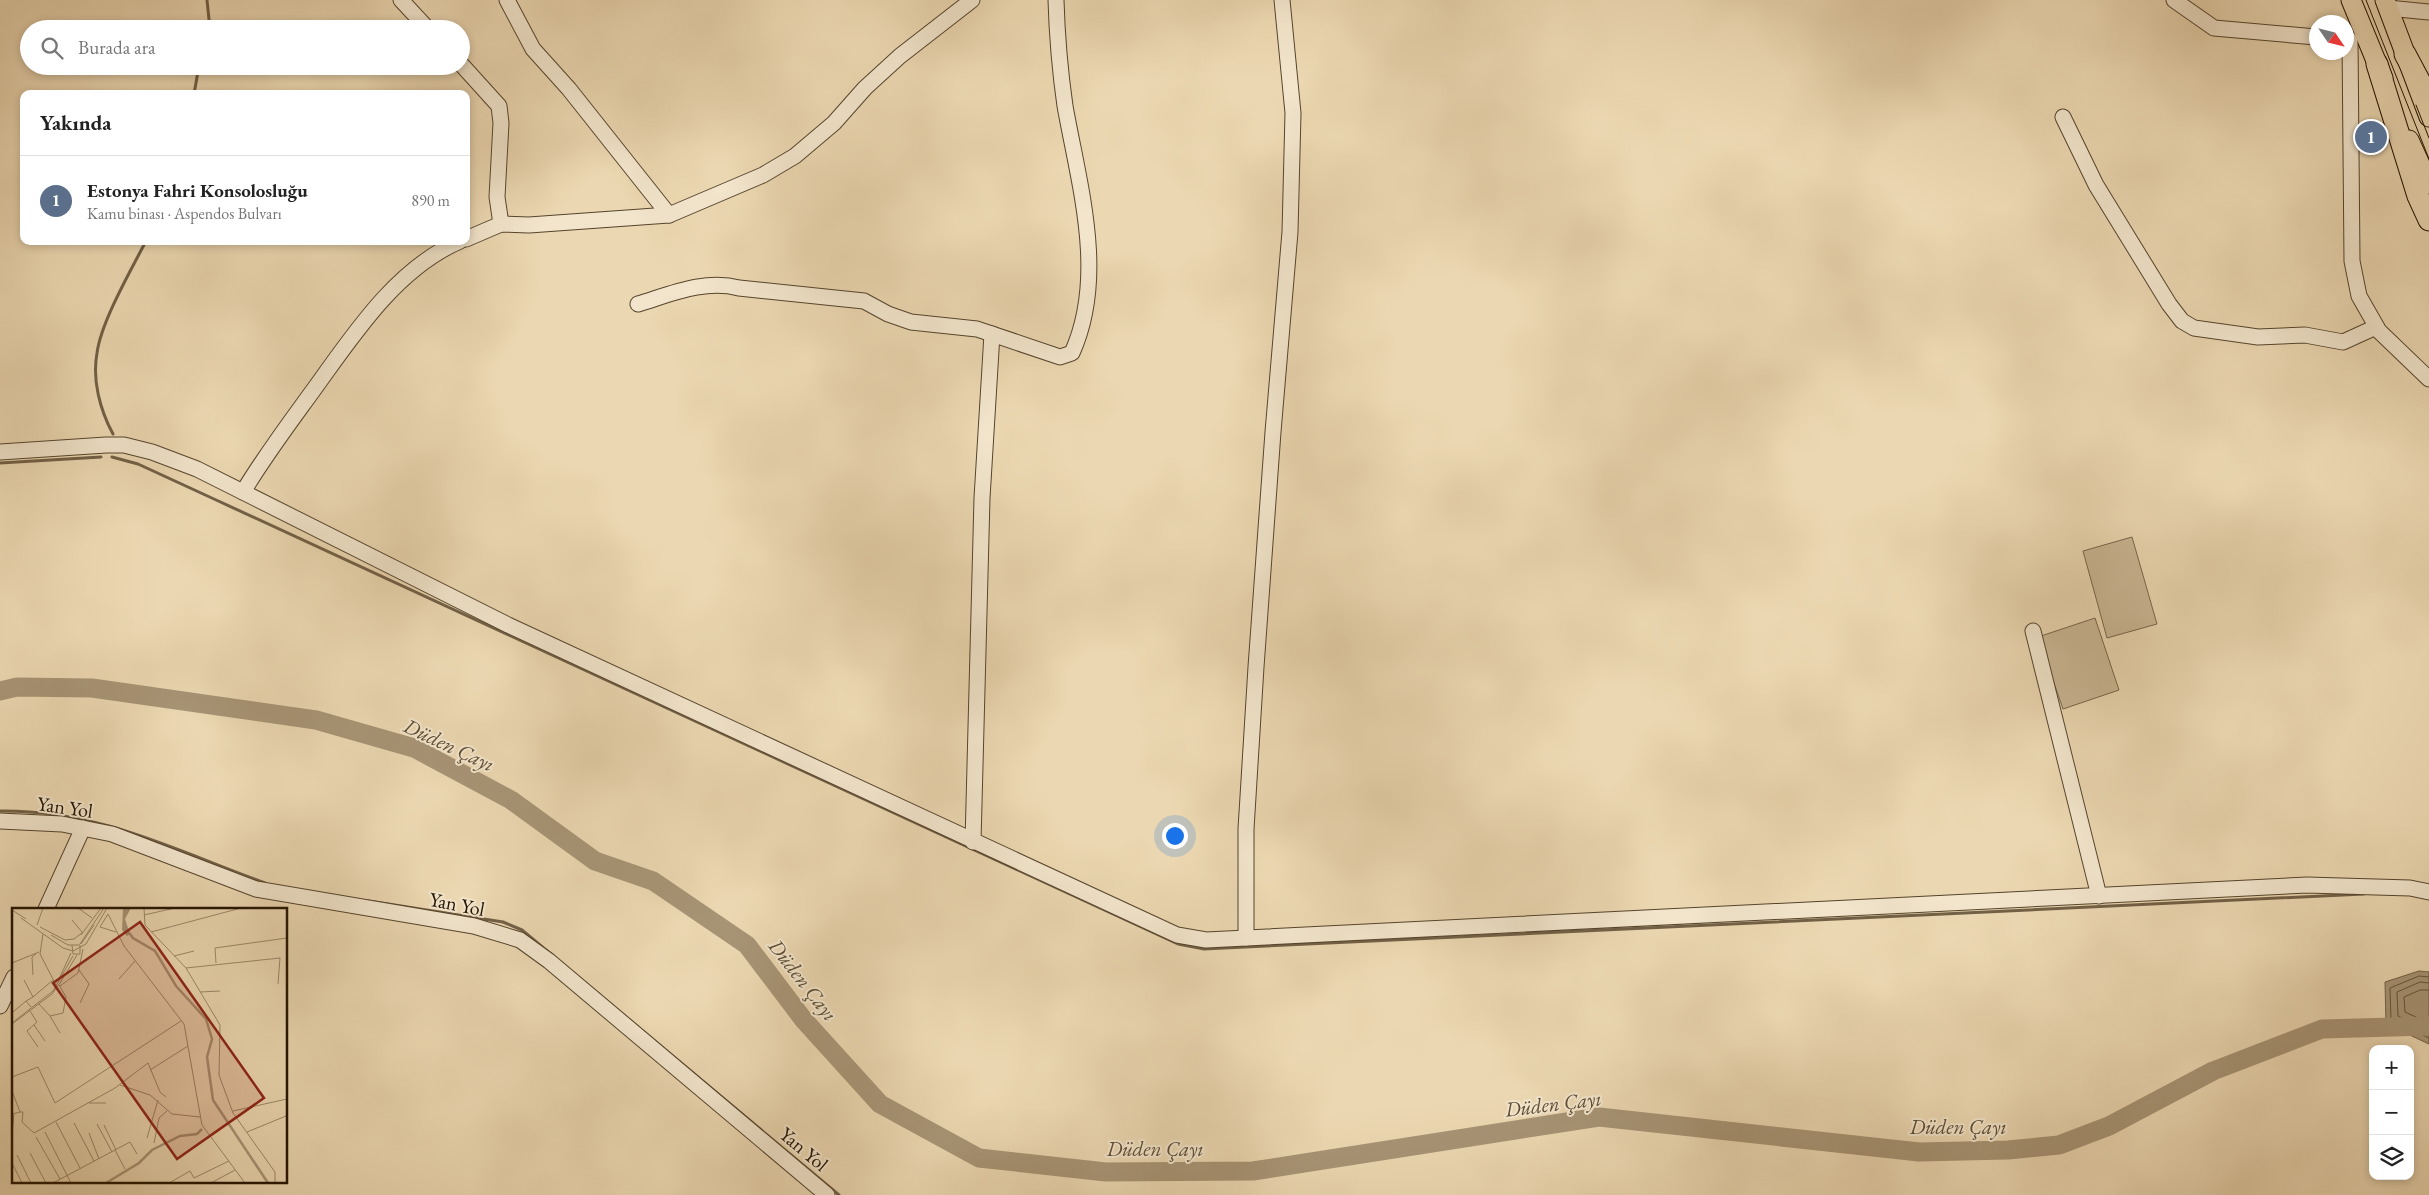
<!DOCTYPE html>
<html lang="tr">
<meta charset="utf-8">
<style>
body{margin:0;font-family:"EB Garamond",serif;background:#f2f2f2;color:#222}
.controls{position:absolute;right:15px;bottom:15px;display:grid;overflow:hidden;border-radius:10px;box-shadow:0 2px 8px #0003}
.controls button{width:45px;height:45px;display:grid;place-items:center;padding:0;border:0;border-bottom:1px solid #e0e0e0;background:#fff;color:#222;font:25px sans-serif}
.compass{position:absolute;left:2309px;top:15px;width:45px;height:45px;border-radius:50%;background:#fff;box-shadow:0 2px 8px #0003;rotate:125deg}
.you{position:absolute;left:1174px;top:835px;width:18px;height:18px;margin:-12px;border:4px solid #fff;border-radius:50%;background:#1a73e8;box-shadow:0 0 0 8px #1a73e833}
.badge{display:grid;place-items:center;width:32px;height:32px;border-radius:50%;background:#8f2418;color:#fff;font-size:16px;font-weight:700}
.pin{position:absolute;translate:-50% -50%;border:2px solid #fff;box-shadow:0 1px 5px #0006}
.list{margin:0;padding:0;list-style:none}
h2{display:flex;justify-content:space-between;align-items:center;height:65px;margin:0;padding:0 20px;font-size:21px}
h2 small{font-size:16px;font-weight:400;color:#767676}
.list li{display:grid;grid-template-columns:32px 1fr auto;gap:15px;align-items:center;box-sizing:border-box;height:90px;padding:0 20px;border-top:1px solid #e0e0e0}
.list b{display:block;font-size:19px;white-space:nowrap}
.list p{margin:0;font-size:16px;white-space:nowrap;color:#767676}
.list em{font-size:16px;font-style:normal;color:#767676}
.icon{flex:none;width:28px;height:28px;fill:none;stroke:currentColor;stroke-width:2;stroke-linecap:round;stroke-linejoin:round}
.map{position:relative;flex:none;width:2429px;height:1195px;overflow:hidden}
.search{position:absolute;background:#fff;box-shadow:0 2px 8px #0003;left:20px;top:20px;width:450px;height:55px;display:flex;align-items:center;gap:12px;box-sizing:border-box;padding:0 18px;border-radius:28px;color:#767676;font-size:19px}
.panel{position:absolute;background:#fff;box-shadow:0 2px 8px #0003;left:20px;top:90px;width:450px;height:155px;border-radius:10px}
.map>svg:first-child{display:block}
</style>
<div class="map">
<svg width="2429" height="1195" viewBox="0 0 2429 1195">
<rect width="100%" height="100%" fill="#ebd7b1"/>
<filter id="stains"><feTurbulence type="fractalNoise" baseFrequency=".004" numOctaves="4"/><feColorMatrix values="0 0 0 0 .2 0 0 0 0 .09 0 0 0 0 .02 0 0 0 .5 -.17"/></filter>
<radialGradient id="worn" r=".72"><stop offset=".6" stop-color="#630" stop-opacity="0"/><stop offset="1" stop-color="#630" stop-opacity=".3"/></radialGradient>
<!-- green -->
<g fill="#c9b693" stroke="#76644a">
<polygon points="2132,537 2157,624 2107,638 2083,551"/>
<polygon points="2095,618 2119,690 2063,709 2038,637"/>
</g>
<!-- water -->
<polygon fill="#a79475" stroke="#726046" points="2419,971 2429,972 2429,1044 2386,1024 2385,982"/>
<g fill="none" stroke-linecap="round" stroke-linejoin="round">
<!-- shore -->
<g stroke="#65543a" stroke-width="1">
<polyline points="2429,977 2419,976 2390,988 2391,1020 2429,1038"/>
<polyline points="2429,983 2420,982 2397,992 2398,1016 2429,1031"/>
<polyline points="2429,990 2420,990 2404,997 2405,1012 2429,1023"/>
</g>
<!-- stream -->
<g stroke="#726046" stroke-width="3">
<polyline points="207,0 210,29"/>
<polyline points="194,94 199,66"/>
<path d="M113 434C100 410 92 380 97 353 101 322 131 270 146 241"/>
<polyline points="112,457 138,464 214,499 1178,944 1204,949 2364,894"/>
<polyline points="0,463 101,457"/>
<path d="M0 811C100 810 174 850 265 883"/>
<polyline points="369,901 503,922 522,930 839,1195"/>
</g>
<!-- river -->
<polyline stroke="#a79475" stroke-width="19" points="0,691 17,687 92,688 316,720 414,748 511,800 595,861 653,881 747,945 803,1019 880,1104 979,1158 1106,1172 1253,1171 1599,1117 1919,1152 2008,1150 2059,1145 2109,1126 2213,1071 2322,1029 2429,1026"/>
<defs>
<g id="minor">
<polyline points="401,0 428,29"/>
<polyline points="507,0 533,49 569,89 669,215"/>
<polyline points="2174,0 2214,28 2316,37"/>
<polyline points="2388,8 2429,12"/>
<polyline points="2350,40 2352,261 2359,296 2379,331 2429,379"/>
<polyline points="461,64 499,106 501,123 497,197 501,224"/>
<polyline points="2063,117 2096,185 2169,304 2182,321 2194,328 2258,337 2305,335 2343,342 2376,327"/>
<polyline points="466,239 501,224 529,225 669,215 763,175 795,156 834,123 865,88 900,56 972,0"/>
<path d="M638 304C671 294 705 279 739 288L864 301 888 314 911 322 977 329 1060 357 1072 353C1107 276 1079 185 1065 106 1060 71 1057 35 1056 0"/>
<polyline points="0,452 106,445 124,445 152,452 197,469 508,625 1177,935 1206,940 2307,885 2410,888 2429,892"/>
<path d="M243 492C264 457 288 425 312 392 352 337 395 269 460 241"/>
<polyline points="2033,631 2099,896"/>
<polyline points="0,821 62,824 112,834 256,889 474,926 520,940 549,961 827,1195"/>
<polyline points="973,842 982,498 992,334"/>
<polyline points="46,909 83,828"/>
<polyline points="1246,938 1246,829 1256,667 1273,432 1290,232 1293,113 1282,0"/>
<polyline points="0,1006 14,977"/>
</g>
<g id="major">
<polyline points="2351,0 2383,78"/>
<polyline points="2385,0 2429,117"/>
<polyline points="2409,140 2429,184"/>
</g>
<g id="highway">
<polyline points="2405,54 2429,99"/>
<polyline points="2377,64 2418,196 2429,220"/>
</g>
</defs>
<!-- minor casing -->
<use href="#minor" stroke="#55442c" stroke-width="17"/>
<!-- major casing -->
<use href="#major" stroke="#231300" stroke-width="21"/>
<!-- highway casing -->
<use href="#highway" stroke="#231300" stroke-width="23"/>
<!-- minor -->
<use href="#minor" stroke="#f2e5cc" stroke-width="15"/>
<!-- major -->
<use href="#major" stroke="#ebd7b1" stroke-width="19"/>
<!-- highway -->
<use href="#highway" stroke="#ebd7b1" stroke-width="21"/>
<!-- tram -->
<g stroke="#231300" stroke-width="1">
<polyline points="2366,0 2429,159"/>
<polyline points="2416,105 2429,138"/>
</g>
</g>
<g text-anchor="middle" stroke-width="4" stroke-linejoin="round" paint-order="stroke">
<!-- street labels -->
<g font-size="20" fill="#231300" stroke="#f2e5cc">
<text transform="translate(65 807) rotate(8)" y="7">Yan Yol</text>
<text transform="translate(457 904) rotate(11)" y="7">Yan Yol</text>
<text transform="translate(804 1149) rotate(40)" y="7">Yan Yol</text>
</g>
<!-- water labels -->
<g font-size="21" font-style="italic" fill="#5e4d35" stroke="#f2e5cc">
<text transform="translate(449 745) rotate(25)" y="7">Düden Çayı</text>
<text transform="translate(803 980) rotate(52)" y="7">Düden Çayı</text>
<text transform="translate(1553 1104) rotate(-7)" y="7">Düden Çayı</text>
<text x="1958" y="1134">Düden Çayı</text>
<text x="1155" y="1156">Düden Çayı</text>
</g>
</g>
<!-- overview -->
<g transform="translate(12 908)">
<rect width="275" height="275" fill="#ebd7b1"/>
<path d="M111 0H119L113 11 118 26 115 28 110 22Z" fill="#a79475"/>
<path fill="none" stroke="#a79475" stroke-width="2.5" d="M115 22 121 30 143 43 164 78 194 111 200 131 195 149 201 192 256 275M94 275 127 255 140 242 168 228 185 226 190 221"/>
<path fill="none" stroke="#9b896a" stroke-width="1" d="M66 0 80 10M132 0 133 17 174 60 208 117 207 167 221 205 263 264V275M0 2 14 11M132 7 163 0M9 10 51 40 61 43 74 36 95 0M60 12 70 24M25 17 31 0M28 19 53 32 62 31 71 24M88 19 96 6 112 38 172 116 190 217 233 275M88 19 104 24M139 24 229 0M31 26 28 46 44 77M39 27 56 37H68V46H61L60 37M69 27 89 0M68 36 92 0M69 36 82 17M162 48 182 43M0 55 27 44M204 55 203 40 275 30M174 60 268 50 266 76M67 62 77 76 68 95M21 67 20 49 24 46M107 71 123 53M12 72 21 89 14 93 19 99M46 73 59 45M48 75 65 47M48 78 66 65 71 41M188 84 208 83M21 89 41 72M27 96 38 108 51 105 54 89 47 77M18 103 25 114 15 123 26 139M1 104 14 93M38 108 48 125M0 115 41 83 61 48M0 116 40 86 50 72M22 117 33 133M138 162 176 138M0 169 26 159 43 195 169 113M108 177 138 187 160 206 188 209M0 183 8 204 0 206M77 195H94M221 203 275 191M8 204H11L10 214 22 225 103 180 136 155 148 184 154 189M44 214 68 260M62 215 82 253M85 216 100 244M92 217 104 242M33 224 59 275M235 224 274 208 275 203M77 225 87 251M0 227 2 205M24 229 48 271M135 230 146 192M142 235 147 210 155 203M103 242 113 261M18 245 34 275M5 247 19 275M1 257 10 275M41 275 118 234 125 246M157 275 178 263 182 270 217 253M199 275 223 262"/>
<path fill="#8f2418" fill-opacity="0.15" stroke="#8f2418" stroke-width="2.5" d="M128 14 252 190 165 251 41 75Z"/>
<rect width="275" height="275" fill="none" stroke="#231300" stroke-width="2.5"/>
</g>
<rect width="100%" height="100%" filter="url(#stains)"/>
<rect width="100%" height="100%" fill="url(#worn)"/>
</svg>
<div class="controls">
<button>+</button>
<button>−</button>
<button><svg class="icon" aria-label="layers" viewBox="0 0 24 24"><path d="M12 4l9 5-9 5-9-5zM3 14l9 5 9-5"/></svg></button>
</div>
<svg class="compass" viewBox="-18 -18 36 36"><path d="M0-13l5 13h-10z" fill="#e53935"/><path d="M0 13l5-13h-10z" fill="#767676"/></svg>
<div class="you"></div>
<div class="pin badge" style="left:2371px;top:137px;background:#5c6f8a">1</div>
<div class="search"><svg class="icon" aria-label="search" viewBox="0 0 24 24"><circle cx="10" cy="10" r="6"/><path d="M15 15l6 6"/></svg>Burada ara</div>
<section class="panel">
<h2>Yakında<small></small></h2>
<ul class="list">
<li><span class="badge" style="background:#5c6f8a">1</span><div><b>Estonya Fahri Konsolosluğu</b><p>Kamu binası · Aspendos Bulvarı</p></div><em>890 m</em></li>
</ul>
</section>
</div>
